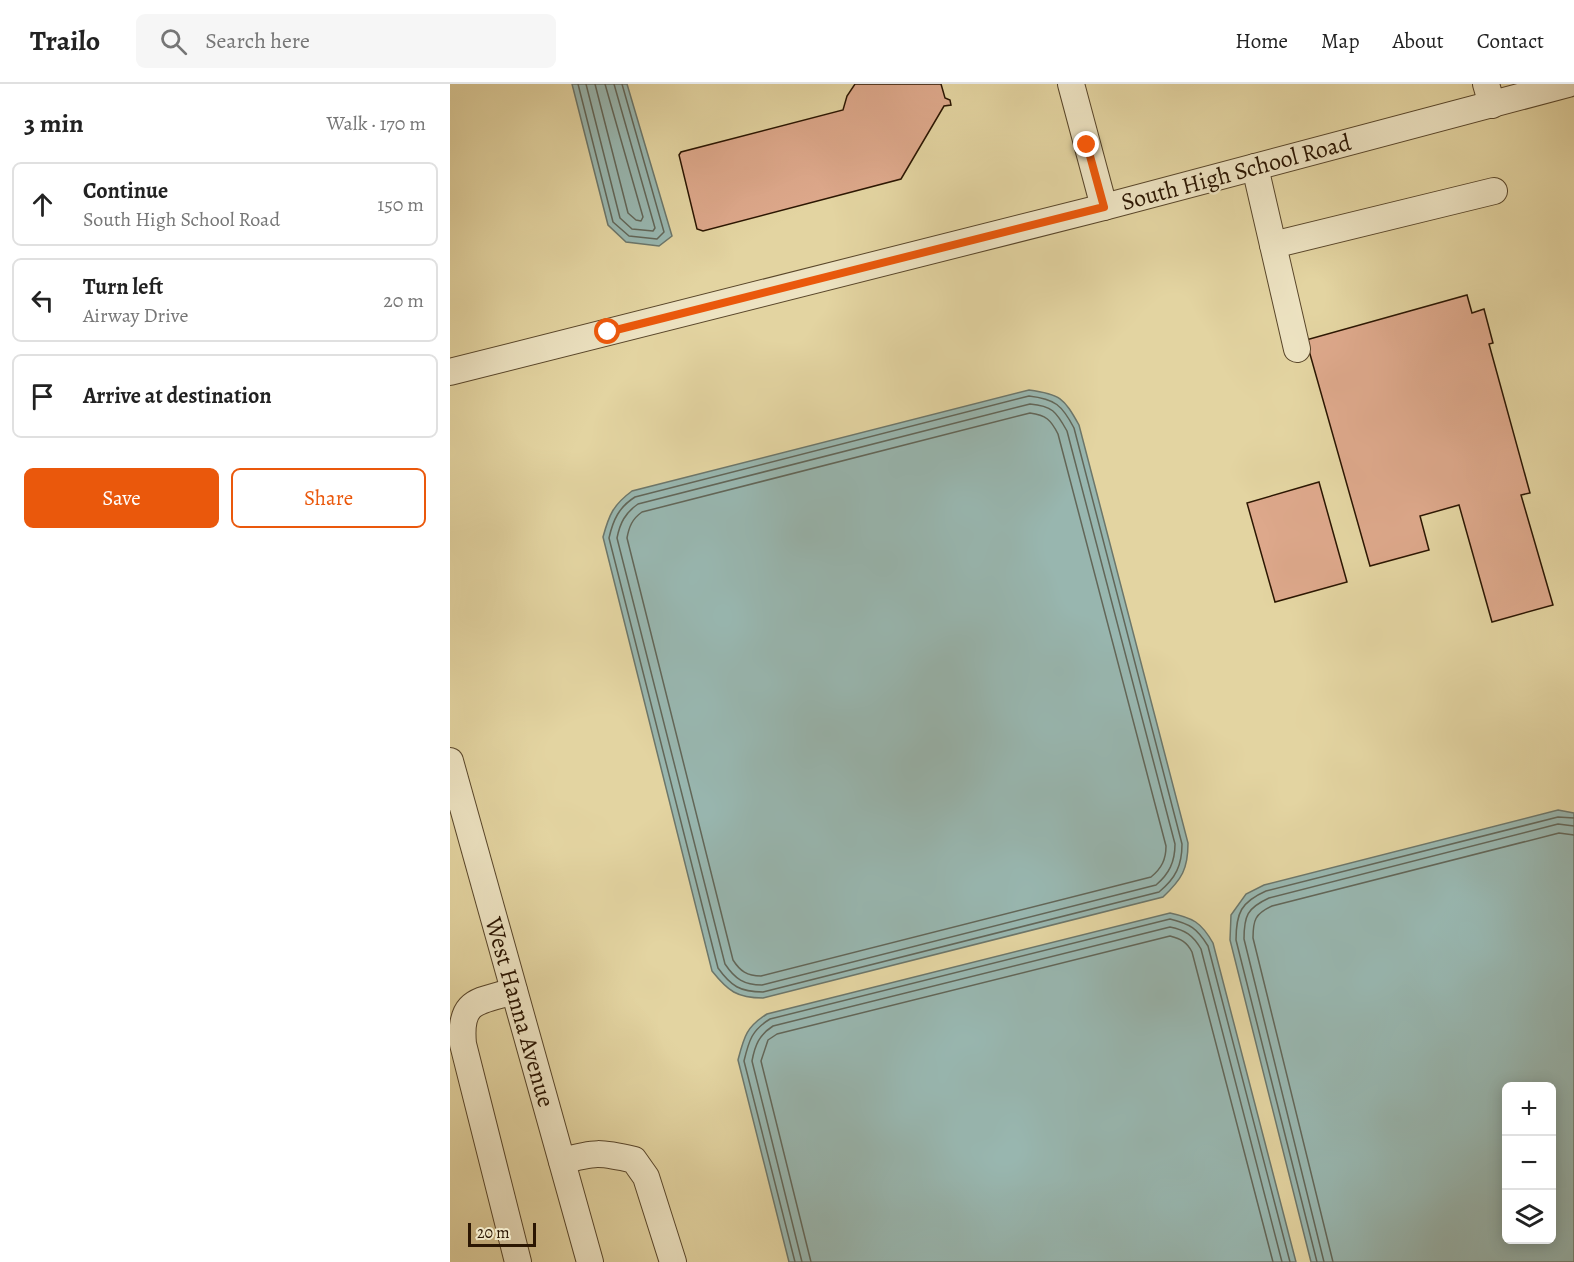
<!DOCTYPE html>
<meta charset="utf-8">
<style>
body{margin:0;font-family:Alegreya,serif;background:#f6f6f6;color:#222}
.controls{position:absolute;right:18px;bottom:18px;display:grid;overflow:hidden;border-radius:9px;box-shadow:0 3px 15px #0003}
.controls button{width:54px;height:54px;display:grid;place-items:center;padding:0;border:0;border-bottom:2px solid #e0e0e0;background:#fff;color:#222;font:30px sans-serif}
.scale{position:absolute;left:18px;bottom:15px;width:68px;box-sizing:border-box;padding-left:6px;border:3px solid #2b1602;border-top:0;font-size:16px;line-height:21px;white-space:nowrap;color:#2b1602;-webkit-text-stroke:4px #ede3c2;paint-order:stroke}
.stop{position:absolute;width:18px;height:18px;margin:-14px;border:4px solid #ea580c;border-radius:50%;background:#fff}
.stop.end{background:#ea580c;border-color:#fff;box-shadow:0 2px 6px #0008}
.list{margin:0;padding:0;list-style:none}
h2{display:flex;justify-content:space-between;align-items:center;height:78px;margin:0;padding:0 24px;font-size:26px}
h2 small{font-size:20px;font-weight:400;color:#767676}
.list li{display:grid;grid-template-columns:39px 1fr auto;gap:18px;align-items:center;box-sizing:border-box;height:84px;margin:0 12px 12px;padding:0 12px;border:2px solid #e0e0e0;border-radius:9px}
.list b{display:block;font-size:22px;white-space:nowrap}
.list p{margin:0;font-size:20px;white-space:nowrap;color:#767676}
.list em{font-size:20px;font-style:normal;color:#767676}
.actions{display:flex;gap:12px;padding:18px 24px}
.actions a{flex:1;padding:14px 0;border:2px solid #ea580c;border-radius:9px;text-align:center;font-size:21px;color:#ea580c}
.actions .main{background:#ea580c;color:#fff}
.icon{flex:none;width:33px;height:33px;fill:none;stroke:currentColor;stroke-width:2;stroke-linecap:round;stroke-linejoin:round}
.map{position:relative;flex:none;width:1124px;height:1178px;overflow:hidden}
header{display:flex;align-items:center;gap:36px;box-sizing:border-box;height:84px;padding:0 30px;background:#fff;border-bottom:2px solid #e0e0e0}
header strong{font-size:28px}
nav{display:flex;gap:33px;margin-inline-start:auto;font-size:21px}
.search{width:420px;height:54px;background:#f6f6f6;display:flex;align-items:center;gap:15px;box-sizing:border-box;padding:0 21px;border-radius:9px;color:#767676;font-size:22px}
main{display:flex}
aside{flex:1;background:#fff}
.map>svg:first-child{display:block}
</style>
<header>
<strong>Trailo</strong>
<div class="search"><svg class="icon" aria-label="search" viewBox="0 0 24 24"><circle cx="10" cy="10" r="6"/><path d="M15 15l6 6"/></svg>Search here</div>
<nav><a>Home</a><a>Map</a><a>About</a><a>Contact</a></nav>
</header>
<main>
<aside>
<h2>3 min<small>Walk · 170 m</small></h2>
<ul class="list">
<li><svg class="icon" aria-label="ahead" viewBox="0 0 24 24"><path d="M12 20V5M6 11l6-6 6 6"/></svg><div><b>Continue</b><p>South High School Road</p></div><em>150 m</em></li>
<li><svg class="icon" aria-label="left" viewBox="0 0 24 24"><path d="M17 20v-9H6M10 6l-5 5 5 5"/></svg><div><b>Turn left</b><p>Airway Drive</p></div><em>20 m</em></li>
<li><svg class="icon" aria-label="arrive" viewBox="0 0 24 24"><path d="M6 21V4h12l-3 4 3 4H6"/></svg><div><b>Arrive at destination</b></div></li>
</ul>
<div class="actions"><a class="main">Save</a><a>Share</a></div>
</aside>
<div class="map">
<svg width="1124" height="1178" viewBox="0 0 1124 1178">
<rect width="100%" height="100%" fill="#e3d4a1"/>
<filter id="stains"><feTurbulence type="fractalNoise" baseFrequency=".00333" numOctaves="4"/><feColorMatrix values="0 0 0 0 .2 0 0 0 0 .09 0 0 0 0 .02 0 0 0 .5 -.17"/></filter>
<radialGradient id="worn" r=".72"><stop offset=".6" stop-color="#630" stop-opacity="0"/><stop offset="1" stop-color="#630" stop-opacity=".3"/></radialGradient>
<!-- water -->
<g fill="#98b6af" stroke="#6c766a" stroke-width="1.5" fill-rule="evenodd">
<polygon points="122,0 177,0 222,152 209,162 176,158 158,141"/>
<path d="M579 306C610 310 614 314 629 341L738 759C738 785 732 795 713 813L313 914C287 914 278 907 262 887L153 453C159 431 163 421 182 407Z"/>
<path d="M1108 726 1124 729V1178H861L780 856 781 831 796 810 814 801ZM1056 1002H1102V1156H1056Z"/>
<path d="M720 829C743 834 751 838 763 859L846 1178H339L288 976C294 953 296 943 317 930Z"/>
</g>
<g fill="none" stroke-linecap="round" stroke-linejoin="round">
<!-- shore -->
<g stroke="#626658" stroke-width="1.5">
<polyline points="128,0 163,138 179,152 207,155 214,148 172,0"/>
<polyline points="136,0 170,134 182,145 203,147 205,144 164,0"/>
<polyline points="145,0 178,129 186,136 191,137 193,133 155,0"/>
<path d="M579 312C605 315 612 321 624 344L732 760C732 781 726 794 709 808L313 908C290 908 281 902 268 884L159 454C163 436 169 423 185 413Z"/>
<path d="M580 320C602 322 606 327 617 347L725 760C725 778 719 790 706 801L312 901C294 901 285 895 275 880L167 454C170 439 175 429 188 420Z"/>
<path d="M580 329C596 331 601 336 608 350L716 762C716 775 712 784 701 793L311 892C297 892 290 887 283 876L177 454C179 443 182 435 192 428Z"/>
<path d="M345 1178 294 977C299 956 302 946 320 935L720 835C740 840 747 844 758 862L840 1178"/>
<path d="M352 1178 302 977C305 961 309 951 323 942L720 843C735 846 743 851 751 865L832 1178"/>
<path d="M361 1178 311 977 318 956 327 950 720 852C731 855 737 858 742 868L823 1178"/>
<path d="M867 1178 786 856C786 829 791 818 816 807L1108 733 1124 734"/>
<path d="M874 1178 794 855C794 832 797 824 819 814L1108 740 1124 742"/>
<path d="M883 1178 803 854C803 836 805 830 822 822L1109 749 1124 751"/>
</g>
</g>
<!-- building -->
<g fill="#dda88b" stroke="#2b1602" stroke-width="1.5">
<polygon points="405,0 491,0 495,14 500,16 501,21 494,22 451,95 253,147 247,145 229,71 231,68 393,26 397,12"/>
<polygon points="1017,211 1022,229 1034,225 1043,259 1039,260 1080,409 1071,411 1103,521 1042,538 1009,421 970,432 979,466 920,482 856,256"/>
<polygon points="869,398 897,498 825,518 797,419"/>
</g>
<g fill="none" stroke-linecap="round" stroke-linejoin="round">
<defs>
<g id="minor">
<polyline points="621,0 654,123"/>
<polyline points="1036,0 1042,21"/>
<polyline points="805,83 847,265"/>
<polyline points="823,161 1044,107"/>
<polyline points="0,288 654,123 1118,0"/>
<polyline points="0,677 140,1178"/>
<path d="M64 907C28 918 9 915 13 960L68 1178"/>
<path d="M112 1077C145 1068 150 1068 184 1076L196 1093 223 1178"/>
</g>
</defs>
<!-- minor casing -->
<use href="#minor" stroke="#59462a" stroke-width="28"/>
<!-- minor -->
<use href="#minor" stroke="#ede3c2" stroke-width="26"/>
</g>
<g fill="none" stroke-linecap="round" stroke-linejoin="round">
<!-- route -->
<polyline stroke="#ea580c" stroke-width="8" points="158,248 654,123 637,61"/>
</g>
<g text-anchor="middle" stroke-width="5" stroke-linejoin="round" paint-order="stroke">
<!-- street labels -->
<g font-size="24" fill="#2b1602" stroke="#ede3c2">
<text transform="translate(786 88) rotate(-15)" y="8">South High School Road</text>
<text transform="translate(70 928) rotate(74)" y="8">West Hanna Avenue</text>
</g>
</g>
<rect width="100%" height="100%" filter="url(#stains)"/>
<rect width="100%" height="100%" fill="url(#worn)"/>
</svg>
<div class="controls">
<button>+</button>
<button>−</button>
<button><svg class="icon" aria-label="layers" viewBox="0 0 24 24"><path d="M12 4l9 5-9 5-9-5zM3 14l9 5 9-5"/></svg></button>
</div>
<div class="scale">20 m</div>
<div class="stop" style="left:158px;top:248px"></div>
<div class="stop end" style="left:637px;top:61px"></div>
</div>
</main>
